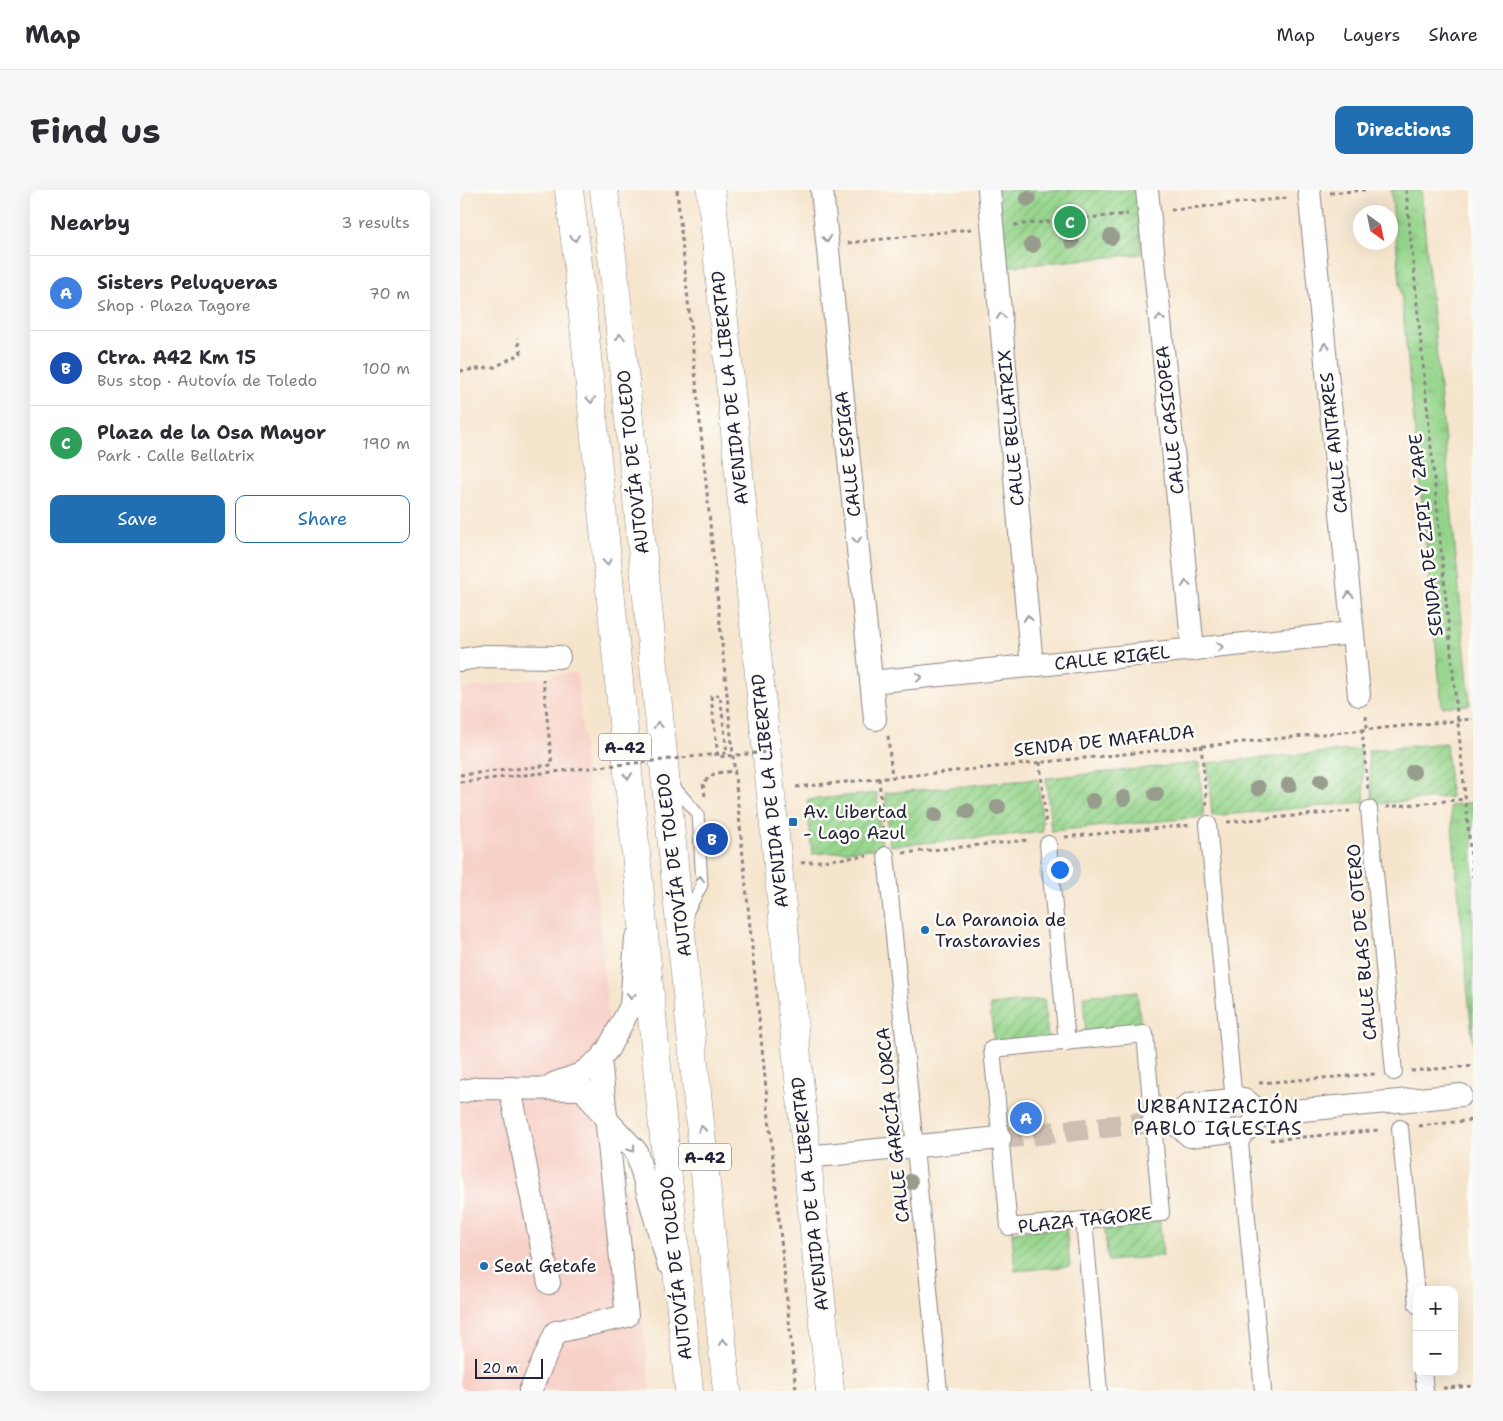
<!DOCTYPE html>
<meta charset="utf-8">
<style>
body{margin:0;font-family:"Shantell Sans",sans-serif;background:#f7f7f7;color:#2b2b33}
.controls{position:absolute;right:15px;bottom:15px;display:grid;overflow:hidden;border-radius:10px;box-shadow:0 5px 20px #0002}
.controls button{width:45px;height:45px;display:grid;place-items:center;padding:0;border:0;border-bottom:1px solid #e1e1e2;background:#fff;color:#2b2b33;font:25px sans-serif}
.compass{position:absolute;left:893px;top:15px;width:45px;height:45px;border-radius:50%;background:#fff;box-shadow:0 5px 20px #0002;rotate:147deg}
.scale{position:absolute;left:15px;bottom:12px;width:68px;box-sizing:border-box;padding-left:5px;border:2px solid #22223b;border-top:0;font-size:14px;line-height:18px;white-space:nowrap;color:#22223b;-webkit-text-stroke:4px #fdfcf7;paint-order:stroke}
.you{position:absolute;left:599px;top:679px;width:18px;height:18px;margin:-12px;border:4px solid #fff;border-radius:50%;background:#1a73e8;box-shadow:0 0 0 8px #1a73e833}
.badge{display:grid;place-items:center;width:32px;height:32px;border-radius:50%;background:#1f6fb2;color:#fff;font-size:16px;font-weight:700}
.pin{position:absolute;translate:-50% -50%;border:2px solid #fff;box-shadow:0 1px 5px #0006}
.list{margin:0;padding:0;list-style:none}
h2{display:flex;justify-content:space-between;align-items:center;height:65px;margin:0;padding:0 20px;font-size:21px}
h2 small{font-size:16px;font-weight:400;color:#7c7c81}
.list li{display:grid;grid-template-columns:32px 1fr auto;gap:15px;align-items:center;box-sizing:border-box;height:75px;padding:0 20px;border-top:1px solid #e1e1e2}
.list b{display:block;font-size:19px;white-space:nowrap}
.list p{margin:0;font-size:16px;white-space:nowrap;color:#7c7c81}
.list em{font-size:16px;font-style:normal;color:#7c7c81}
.actions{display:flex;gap:10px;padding:15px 20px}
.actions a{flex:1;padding:11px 0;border:1px solid #1f6fb2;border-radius:10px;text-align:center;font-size:18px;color:#1f6fb2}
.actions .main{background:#1f6fb2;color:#fff}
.map{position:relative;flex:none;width:1013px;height:1201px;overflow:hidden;border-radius:10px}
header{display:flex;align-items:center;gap:30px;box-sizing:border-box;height:70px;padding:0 25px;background:#fff;border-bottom:1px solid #e1e1e2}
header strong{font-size:24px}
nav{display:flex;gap:28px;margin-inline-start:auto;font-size:18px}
.intro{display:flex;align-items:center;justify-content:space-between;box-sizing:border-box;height:120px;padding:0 30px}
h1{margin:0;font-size:35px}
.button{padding:12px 22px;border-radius:10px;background:#1f6fb2;color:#fff;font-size:18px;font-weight:700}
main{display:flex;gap:30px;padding:0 30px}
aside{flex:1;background:#fff;border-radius:10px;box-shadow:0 5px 20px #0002}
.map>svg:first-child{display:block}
</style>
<header>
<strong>Map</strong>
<nav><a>Map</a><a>Layers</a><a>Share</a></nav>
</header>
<div class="intro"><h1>Find us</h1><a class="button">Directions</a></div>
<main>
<aside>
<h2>Nearby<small>3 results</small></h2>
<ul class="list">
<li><span class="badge" style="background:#3f7fe0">A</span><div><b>Sisters Peluqueras</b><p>Shop · Plaza Tagore</p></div><em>70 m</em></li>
<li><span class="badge" style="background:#1a4fb4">B</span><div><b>Ctra. A42 Km 15</b><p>Bus stop · Autovía de Toledo</p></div><em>100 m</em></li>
<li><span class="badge" style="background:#2e9e5b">C</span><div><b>Plaza de la Osa Mayor</b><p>Park · Calle Bellatrix</p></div><em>190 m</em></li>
</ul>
<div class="actions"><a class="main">Save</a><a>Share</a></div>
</aside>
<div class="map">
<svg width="1013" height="1201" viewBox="0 0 1013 1201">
<defs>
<pattern id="grass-tufts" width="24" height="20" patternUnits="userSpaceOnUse" patternTransform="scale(1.25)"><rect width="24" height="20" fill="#94d48a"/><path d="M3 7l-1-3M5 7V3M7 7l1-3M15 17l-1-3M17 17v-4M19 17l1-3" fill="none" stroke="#7fb678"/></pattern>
<pattern id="garden-furrows" width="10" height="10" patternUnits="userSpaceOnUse" patternTransform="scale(1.25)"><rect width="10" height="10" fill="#94d48a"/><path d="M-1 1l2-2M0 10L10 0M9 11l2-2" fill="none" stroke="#7fb678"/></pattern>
</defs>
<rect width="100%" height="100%" fill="#fdfcf7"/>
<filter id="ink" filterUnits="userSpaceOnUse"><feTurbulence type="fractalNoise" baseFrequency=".02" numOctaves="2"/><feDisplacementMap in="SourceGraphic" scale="10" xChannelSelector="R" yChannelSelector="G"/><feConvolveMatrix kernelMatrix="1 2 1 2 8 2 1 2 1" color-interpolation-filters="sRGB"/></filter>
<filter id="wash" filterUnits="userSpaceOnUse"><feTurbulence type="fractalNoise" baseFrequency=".0096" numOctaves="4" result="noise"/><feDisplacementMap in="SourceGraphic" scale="20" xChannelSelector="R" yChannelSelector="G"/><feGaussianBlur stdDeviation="1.12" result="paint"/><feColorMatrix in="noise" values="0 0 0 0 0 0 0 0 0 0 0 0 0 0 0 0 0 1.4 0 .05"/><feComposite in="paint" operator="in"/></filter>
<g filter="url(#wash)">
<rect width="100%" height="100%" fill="#f6e5cd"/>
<!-- built -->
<polygon fill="#f7d1c8" points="117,482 148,827 163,974 191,1201 0,1201 0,500"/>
<!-- grass -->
<g fill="url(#grass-tufts)" stroke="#5b7b62">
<polygon points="931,0 961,0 1010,515 982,517"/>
<polygon points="1013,612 1013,856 990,616"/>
</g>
<!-- garden -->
<g fill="url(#garden-furrows)" stroke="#5b7b62">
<polygon points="538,0 676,0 682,64 545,77"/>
<polygon points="986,553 991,607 913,614 908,560"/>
<polygon points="901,559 905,612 752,626 747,573"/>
<polygon points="739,573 744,627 591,641 586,588"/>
<polygon points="578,589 583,642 430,656 425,603"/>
<polygon points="417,603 422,658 352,664 347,610"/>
<polygon points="677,801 681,839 626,845 623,806"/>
<polygon points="584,809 588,848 534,854 530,815"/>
<polygon points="699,1027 703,1066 648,1071 644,1033"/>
<polygon points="606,1037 610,1076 555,1081 552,1042"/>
</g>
</g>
<g filter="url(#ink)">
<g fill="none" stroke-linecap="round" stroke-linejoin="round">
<!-- minor-tunnel -->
<polyline stroke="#ccbeb0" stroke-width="22" stroke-dasharray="22 11" stroke-linecap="butt" points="540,948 693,932"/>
<defs>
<g id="service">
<polyline points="211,593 238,624 242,695 226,725"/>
<polyline points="715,930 767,925"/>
</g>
<g id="pedestrian">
<polyline points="909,619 934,882"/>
<polyline points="748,634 773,901 784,909"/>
<polyline points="588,654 607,852"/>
<polyline points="426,665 479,1201"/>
<polygon points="685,844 701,1023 549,1037 532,859"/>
<polyline points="940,938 957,1115"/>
<polyline points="788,939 780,953 803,1201"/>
<polyline points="624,1030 639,1201"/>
<polyline points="963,1182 965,1200"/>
</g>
<g id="minor">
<polyline points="362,0 415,529"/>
<polyline points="529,0 572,476"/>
<polyline points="687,0 733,460"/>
<polyline points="849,0 899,505"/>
<polyline points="0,470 24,466 99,467"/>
<polyline points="411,492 892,443"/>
<polyline points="93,894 121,884 140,869 148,859 171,816 176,748"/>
<polyline points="50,898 89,1093"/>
<polyline points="0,902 18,898 123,899 146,929 176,961 208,1073"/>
<polyline points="711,930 730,946 788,939 802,924 1001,905"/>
<polyline points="693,932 711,930 730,914 784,909 802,924"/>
<polyline points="346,967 540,948"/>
<polyline points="70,1201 96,1142 167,1126 140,869"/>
</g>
<polyline id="tertiary" points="251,0 370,1201"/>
<g id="motorway">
<polyline points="109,0 117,65 229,1201"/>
<path d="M144 0 154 82C191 455 231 828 267 1201"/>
</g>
</defs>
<!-- service casing -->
<use href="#service" stroke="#8c8484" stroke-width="13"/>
<!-- pedestrian casing -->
<use href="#pedestrian" stroke="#8c8484" stroke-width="18"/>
<!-- minor casing -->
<use href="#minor" stroke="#8c8484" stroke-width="24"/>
<!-- tertiary casing -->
<use href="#tertiary" stroke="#8c8484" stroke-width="29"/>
<!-- motorway casing -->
<use href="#motorway" stroke="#8c8484" stroke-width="29"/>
<!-- path -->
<g stroke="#8c8484" stroke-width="3" stroke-dasharray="4 4" stroke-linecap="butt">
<polyline points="217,0 336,1201"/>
<polyline points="946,0 1013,687"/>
<polyline points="870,3 905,0"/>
<polyline points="711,20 827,8"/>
<polyline points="554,35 668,24"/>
<polyline points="388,53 511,39"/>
<polyline points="0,181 35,177 61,163 57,148"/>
<polyline points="906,526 907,538"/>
<polyline points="902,539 908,600"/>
<polyline points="428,546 432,587"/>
<polyline points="741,555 747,617"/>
<polyline points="580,572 586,636"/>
<polyline points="0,585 92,575 83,489"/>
<polyline points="419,588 424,648"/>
<polyline points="0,591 0,592"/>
<polyline points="336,597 1013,529"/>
<polyline points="245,606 243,593 255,583 276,581"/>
<polyline points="926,617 1006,609"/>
<polyline points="767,632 890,621"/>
<polyline points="605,647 731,635"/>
<polyline points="443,663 569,650"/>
<polyline points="341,673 407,666"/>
<polyline points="951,881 1013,876"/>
<polyline points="799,893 915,884"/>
<polyline points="959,936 1013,930"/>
<polyline points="810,950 920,940"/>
<polyline points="983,1198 1013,1196"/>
</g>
<!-- service -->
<use href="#service" stroke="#fff" stroke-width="11"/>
<!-- pedestrian -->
<use href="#pedestrian" stroke="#fff" stroke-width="16"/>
<!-- minor -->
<use href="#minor" stroke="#fff" stroke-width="22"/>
<!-- tertiary -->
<use href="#tertiary" stroke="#fff" stroke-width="28"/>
<!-- motorway -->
<use href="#motorway" stroke="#fff" stroke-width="28"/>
<!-- path-bridge -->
<polyline stroke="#8c8484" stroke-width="3" stroke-dasharray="4 4" stroke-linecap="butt" points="0,592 267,563 260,505 251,506 258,567 306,562"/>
</g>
<!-- trees -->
<g fill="#979c8c">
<circle cx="568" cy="9" r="8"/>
<circle cx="651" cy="47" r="8"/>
<circle cx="612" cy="51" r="8"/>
<circle cx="572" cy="55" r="8"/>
<circle cx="953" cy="582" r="8"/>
<circle cx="861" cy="591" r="8"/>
<circle cx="829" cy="595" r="8"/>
<circle cx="798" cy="598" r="8"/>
<circle cx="696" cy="604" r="8"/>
<circle cx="664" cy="608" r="8"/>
<circle cx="633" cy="611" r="8"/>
<circle cx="538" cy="617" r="8"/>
<circle cx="507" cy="621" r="8"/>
<circle cx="475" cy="625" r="8"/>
<circle cx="450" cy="992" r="8"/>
</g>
<!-- one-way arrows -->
<defs><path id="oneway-chevron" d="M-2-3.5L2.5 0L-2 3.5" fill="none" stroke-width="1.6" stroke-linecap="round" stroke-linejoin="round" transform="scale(1.25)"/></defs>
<g stroke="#9c9ca7">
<use href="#oneway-chevron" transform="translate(115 48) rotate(83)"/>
<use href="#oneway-chevron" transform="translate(367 49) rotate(84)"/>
<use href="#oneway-chevron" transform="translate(541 126) rotate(-95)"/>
<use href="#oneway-chevron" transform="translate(700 128) rotate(-96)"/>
<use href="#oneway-chevron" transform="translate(160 147) rotate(-96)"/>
<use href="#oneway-chevron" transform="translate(865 156) rotate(-96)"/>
<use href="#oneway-chevron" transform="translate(131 210) rotate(84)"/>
<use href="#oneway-chevron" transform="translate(397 350) rotate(84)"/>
<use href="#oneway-chevron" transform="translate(147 372) rotate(84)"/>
<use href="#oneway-chevron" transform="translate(726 394) rotate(-96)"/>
<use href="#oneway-chevron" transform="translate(889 405) rotate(-96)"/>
<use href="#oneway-chevron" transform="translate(568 428) rotate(-95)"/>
<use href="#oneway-chevron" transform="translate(760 457) rotate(-6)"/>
<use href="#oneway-chevron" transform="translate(459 487) rotate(-6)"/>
<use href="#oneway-chevron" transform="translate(198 535) rotate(-96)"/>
<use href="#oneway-chevron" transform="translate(168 586) rotate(84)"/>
<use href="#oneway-chevron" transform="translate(240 689) rotate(-87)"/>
<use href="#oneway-chevron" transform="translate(171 806) rotate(95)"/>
<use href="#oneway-chevron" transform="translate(242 939) rotate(-96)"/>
<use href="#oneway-chevron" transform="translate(172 959) rotate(55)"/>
<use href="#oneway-chevron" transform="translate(263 1152) rotate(-96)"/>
</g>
</g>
<!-- markers -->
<g fill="#1f6fb2" stroke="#fdfcf7" stroke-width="2">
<rect x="328" y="627" width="10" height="10" rx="2.5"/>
<circle cx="465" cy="740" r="5"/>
<circle cx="24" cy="1076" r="5"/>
</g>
<g text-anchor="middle" stroke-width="5" stroke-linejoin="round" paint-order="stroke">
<!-- shield labels -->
<g fill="#fdfcf7" stroke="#646373" stroke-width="1">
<rect x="139" y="543.5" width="52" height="27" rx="4"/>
<rect x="219" y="953.5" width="52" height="27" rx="4"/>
</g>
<g font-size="16" font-weight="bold" fill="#22223b">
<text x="165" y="563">A-42</text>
<text x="245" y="973">A-42</text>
</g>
<!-- street labels -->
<g font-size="18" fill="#22223b" stroke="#fdfcf7">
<text transform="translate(270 198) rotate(-96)" y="6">AVENIDA DE LA LIBERTAD</text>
<text transform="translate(710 230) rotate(-96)" y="6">CALLE CASIOPEA</text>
<text transform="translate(551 238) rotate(-95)" y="6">CALLE BELLATRIX</text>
<text transform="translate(874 253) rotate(-96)" y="6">CALLE ANTARES</text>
<text transform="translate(388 264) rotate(-96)" y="6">CALLE ESPIGA</text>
<text transform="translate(173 272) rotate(-96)" y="6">AUTOVÍA DE TOLEDO</text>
<text transform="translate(966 345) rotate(-96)" y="6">SENDA DE ZIPI Y ZAPE</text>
<text transform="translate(652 468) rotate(-6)" y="6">CALLE RIGEL</text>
<text transform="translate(644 551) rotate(-6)" y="6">SENDA DE MAFALDA</text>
<text transform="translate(310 601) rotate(-96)" y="6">AVENIDA DE LA LIBERTAD</text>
<text transform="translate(214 675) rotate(-97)" y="6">AUTOVÍA DE TOLEDO</text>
<text transform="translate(902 752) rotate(-95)" y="6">CALLE BLAS DE OTERO</text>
<text transform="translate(433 935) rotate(-96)" y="6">CALLE GARCÍA LORCA</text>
<text transform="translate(350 1004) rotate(-96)" y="6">AVENIDA DE LA LIBERTAD</text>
<text transform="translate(625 1030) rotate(-6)" y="6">PLAZA TAGORE</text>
<text transform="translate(216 1078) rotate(-96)" y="6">AUTOVÍA DE TOLEDO</text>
</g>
<!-- poi labels -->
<g font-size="18" fill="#22223b" stroke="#fdfcf7" text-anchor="start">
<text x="343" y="628">Av. Libertad<tspan x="343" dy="21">- Lago Azul</tspan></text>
<text x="475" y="736">La Paranoia de<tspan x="475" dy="21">Trastaravies</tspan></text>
<text x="34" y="1082">Seat Getafe</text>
</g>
<!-- neighbourhood labels -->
<g font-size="19" letter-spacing="1" fill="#22223b" stroke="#fdfcf7">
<text x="758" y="923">URBANIZACIÓN<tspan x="758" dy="22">PABLO IGLESIAS</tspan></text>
</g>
</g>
</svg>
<div class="controls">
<button>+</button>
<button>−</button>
</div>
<svg class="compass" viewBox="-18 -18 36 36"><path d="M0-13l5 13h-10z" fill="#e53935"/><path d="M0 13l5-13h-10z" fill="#7c7c81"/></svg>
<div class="scale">20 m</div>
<div class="you"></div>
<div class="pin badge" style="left:566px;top:928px;background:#3f7fe0">A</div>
<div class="pin badge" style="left:252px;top:649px;background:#1a4fb4">B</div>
<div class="pin badge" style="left:610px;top:32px;background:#2e9e5b">C</div>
</div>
</main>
